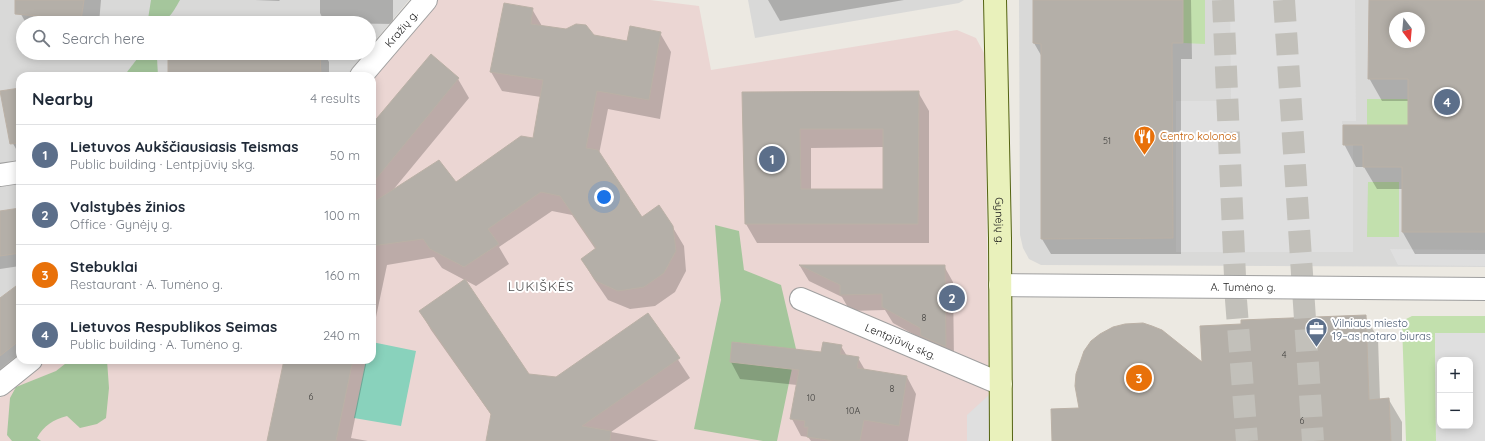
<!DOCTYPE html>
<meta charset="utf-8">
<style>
body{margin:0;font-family:Quicksand,sans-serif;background:#f2f2f3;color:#1f2937}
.controls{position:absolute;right:12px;bottom:12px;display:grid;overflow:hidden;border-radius:8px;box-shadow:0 2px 10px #0003}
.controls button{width:36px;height:36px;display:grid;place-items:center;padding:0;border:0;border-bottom:1px solid #e0e1e3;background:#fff;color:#1f2937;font:20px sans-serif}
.compass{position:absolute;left:1389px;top:12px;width:36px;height:36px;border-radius:50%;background:#fff;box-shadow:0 2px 10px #0003;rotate:164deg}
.you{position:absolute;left:604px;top:197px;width:14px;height:14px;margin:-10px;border:3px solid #fff;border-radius:50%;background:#1a73e8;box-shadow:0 0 0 6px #1a73e833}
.badge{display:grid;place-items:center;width:26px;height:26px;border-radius:50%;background:#111827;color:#fff;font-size:13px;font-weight:700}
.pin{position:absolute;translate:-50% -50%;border:2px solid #fff;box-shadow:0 1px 4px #0006}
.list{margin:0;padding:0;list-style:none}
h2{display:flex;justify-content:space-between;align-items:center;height:52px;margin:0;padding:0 16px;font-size:17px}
h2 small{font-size:13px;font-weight:400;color:#747a83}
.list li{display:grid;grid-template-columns:26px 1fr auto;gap:12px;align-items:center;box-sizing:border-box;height:60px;padding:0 16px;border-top:1px solid #e0e1e3}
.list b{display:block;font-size:15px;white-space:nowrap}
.list p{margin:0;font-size:13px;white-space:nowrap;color:#747a83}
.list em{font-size:13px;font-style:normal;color:#747a83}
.icon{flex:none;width:22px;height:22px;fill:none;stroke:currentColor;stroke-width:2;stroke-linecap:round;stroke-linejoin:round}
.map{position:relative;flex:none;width:1485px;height:441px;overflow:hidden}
.search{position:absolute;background:#fff;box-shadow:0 2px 10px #0003;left:16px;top:16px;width:360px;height:44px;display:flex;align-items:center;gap:10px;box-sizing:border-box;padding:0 14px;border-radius:22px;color:#747a83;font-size:15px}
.panel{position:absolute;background:#fff;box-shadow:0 2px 10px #0003;left:16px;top:72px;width:360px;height:292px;border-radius:12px}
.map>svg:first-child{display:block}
</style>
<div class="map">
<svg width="1485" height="441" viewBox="0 0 1485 441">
<rect width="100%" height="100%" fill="#ece9e2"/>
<!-- residential -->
<g fill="#d9d9d8" fill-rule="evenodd">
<polygon points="0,0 409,0 369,48 369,23 23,23 23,53 365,53 346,76 20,76 20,161 0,164"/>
<polygon points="748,0 964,0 959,3 755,38"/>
<path d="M1019 0H1485V267L1041 265 1029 259 1023 248 1020 235ZM1395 18H1419V42H1395Z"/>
<polygon points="20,182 20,353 0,369 0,185"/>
</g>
<!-- commercial -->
<polygon fill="#ebd6d3" points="434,0 650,0 699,6 711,70 957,30 976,38 985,55 989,441 0,441 0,398 45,360 372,360 372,76"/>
<!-- grass -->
<g fill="#c2e0ad">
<polygon points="1183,0 1205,0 1205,44 1183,43"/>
<rect x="1367" y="99" width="41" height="26"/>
<polygon points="1368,182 1399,182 1399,237 1367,237"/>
<polygon points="1412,316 1485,316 1485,333 1435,333 1436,441 1406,441 1402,324 1406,319"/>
</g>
<!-- forest -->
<g fill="#a5c69c">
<path d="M151 0H180C172 14 168 23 150 23L148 19Z"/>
<polygon points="148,53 151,53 157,58 158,76 124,76 137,59"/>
<polygon points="715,225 739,231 744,270 781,285 796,349 777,441 763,441 694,429 721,300"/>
<path d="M70 360H107L109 388 106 418 97 424 80 428 67 416C53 420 44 425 37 438L41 441H12L7 435 10 398 16 387 56 371Z"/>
</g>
<!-- pitch -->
<polygon fill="#89d2bc" points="372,342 416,351 401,426 354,418 366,360 372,360"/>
<!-- parking -->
<g fill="#dfdfdf" fill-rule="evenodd">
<polygon points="1230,0 1355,0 1356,121 1342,121 1342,145 1353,145 1353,252 1176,252 1176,101 1231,101"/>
<polygon points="1390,249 1485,250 1485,266 1398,265"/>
<path d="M1435 333H1485V441H1436ZM1440 360H1470V426H1440Z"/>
<polygon points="1001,384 1001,441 967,441 967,415"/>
</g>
<!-- shadow -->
<g fill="#0003" fill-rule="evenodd">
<polygon points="19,0 101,0 99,23 26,23 18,9"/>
<polygon points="255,0 280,0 279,1"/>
<polygon points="320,0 393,0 393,24 325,23 320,13"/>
<polygon points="768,0 904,0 780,21"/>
<polygon points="1034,0 1191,0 1192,59 1181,59 1181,254 1051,254 1042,239 1042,57 1034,43"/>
<path d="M1370 0H1485V254H1415L1402 231 1403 189H1377L1364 167H1356L1344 144 1409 126V101H1382L1369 78ZM1395 18H1419V42H1395Z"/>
<polygon points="532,9 542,26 628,42 660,33 671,52 660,119 608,109 599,154 642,218 672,226 684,246 686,271 675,292 655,306 630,309 608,300 593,278 582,259 596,250 572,215 552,211 499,247 509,264 476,286 442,268 434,257 387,265 372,336 372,126 458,79 469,98 393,190 456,183 534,139 541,97 502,91 491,72"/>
<polygon points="169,53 324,53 329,62 329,76 169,76"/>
<polygon points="20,89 20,156 11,140"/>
<path d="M918 92 929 111V243H757L746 224 743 93ZM884 147V190H811V148Z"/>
<polygon points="20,209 20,266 0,269 0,212"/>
<polygon points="800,266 944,266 953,282 954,362 924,340 893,323 885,310 850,311 842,297 809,281"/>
<polygon points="20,284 20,357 0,373 0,300"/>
<polygon points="420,311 529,375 557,378 648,314 690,378 611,432 659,441 487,441 492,416 431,330"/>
<polygon points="1365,316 1378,338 1380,400 1389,400 1402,422 1402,441 1053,441 1081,409 1203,364"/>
<polygon points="841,346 847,356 858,358 865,370 907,377 916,394 908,441 811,441 808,437 801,436 792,419 797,385 740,379 731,362 822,354"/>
<polygon points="286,360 367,360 351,438 368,441 268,441"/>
</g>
<!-- building -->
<g fill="#b4afa8" stroke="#bbb1a6" fill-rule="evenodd">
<polygon points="15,0 84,0 81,20 15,14"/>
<polygon points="1033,0 1183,0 1183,43 1172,43 1173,238 1041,239 1041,44 1033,43"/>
<path d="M1369 0H1485V232H1402V167H1363V145H1343V125H1408V79H1368ZM1395 18H1419V42H1395Z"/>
<polygon points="504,3 533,8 531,24 566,29 576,24 586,25 594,35 627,41 630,26 661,32 649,100 597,91 586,148 598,150 642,217 659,205 673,226 676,251 664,273 644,287 618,291 596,281 581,259 596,248 560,196 541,192 488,229 499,244 464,267 430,249 423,239 372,246 372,203 439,160 456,182 521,136 533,138 543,80 490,72"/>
<polygon points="168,53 320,53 321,76 168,76"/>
<polygon points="431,54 459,78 372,184 372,124"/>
<polygon points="20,88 20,143 10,144 0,91"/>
<path d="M919 91 918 224H745L742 92ZM800 129H883V189H801Z"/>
<polygon points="20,208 20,253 0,256 0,211"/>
<polygon points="799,265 945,265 946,347 921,336 920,328 882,307 882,294 840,295 840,285"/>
<polygon points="465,279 529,374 556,377 648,313 680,358 582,426 611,431 610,441 486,441 491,414 419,311"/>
<polygon points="20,283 20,340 0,356 0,298"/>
<polygon points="1366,315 1369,400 1389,398 1391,441 1052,441 1051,409 1079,408 1075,386 1076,374 1084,351 1091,341 1100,334 1113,327 1125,324 1143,323 1152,326 1162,330 1202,362 1200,326 1241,324 1241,320"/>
<polygon points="732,342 821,352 823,342 842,345 840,354 859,357 857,368 907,376 899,426 864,420 860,441 834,441 807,437 808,427 804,427 805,421 790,419 799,370 730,362"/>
<polygon points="284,360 353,360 336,441 267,441"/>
</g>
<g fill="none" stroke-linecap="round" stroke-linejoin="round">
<!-- highway-tunnel -->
<g stroke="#c2c0ba" stroke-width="22" stroke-dasharray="22 11" stroke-linecap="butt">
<polyline points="1223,0 1236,300 1247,441"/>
<polyline points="1284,0 1313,441"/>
</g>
<defs>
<g id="street">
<path id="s1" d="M361 76 426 0"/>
<polyline points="0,175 20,172"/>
<path id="s2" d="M1000 285 1485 289"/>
<path id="s3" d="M801 299 1001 384"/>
<polyline points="0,385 31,360"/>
</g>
<g id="secondary">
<path id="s4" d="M995 0 1000 238 1001 441"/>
</g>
</defs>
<!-- street casing -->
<use href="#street" stroke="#9f9f9f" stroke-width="24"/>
<!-- secondary casing -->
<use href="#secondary" stroke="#546311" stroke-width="24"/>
<!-- street -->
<use href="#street" stroke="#fff" stroke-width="22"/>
<!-- secondary -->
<use href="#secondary" stroke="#e9f1bb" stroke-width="22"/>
</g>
<!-- icons -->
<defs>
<symbol id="restaurant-pin" viewBox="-11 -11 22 30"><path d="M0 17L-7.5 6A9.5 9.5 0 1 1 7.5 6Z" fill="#e8710a" stroke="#fff"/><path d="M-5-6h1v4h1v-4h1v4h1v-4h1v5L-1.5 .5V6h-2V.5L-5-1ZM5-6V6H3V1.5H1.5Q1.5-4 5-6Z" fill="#fff"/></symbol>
<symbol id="office-pin" viewBox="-11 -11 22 30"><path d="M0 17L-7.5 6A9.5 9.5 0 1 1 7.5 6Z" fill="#5c6f8a" stroke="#fff"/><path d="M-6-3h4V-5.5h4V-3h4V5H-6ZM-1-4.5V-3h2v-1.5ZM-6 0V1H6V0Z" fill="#fff"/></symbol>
</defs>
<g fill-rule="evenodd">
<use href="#restaurant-pin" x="1132" y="124" width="25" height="34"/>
<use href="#office-pin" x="1304" y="316" width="25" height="34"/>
</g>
<g text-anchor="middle" stroke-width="4" stroke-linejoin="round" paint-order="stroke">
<!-- number labels -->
<g font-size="9" fill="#41403e">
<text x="1107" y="144">51</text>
<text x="924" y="321">8</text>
<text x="1284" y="358">4</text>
<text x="892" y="392">8</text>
<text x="311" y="400">6</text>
<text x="811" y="401">10</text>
<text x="853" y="414">10A</text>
<text x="1302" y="424">6</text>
</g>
<!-- street labels -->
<g font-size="11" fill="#1b1b1b" stroke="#fff">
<text dy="4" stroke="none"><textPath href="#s1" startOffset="62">Kražių g.</textPath></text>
<text dy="4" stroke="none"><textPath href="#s4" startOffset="221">Gynėjų g.</textPath></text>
<text dy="4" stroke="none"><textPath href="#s2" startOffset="243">A. Tumėno g.</textPath></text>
<text dy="4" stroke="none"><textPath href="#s3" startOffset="108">Lentpjūvių skg.</textPath></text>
</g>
<!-- food labels -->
<g font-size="11" fill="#c56008" stroke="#fff" text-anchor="start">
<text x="1160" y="140">Centro kolonos</text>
</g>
<!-- service labels -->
<g font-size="11" fill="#4e5e75" stroke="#fff" text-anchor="start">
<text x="1332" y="327">Vilniaus miesto<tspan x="1332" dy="13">19–as notaro biuras</tspan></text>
</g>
<!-- quarter labels -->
<g font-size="13" letter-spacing="1" fill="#4e4e4e" stroke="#fff">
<text x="541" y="291">LUKIŠKĖS</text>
</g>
</g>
</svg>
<div class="controls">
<button>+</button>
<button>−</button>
</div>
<svg class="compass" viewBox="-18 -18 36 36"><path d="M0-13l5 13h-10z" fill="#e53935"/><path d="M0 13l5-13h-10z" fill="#747a83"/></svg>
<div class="you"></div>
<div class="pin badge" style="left:772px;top:159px;background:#5c6f8a">1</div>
<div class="pin badge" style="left:952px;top:298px;background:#5c6f8a">2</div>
<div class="pin badge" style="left:1139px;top:378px;background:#e8710a">3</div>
<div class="pin badge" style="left:1447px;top:102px;background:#5c6f8a">4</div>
<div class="search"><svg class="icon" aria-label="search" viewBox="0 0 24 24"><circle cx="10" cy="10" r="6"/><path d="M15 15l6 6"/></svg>Search here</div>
<section class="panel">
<h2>Nearby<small>4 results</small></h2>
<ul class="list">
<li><span class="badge" style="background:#5c6f8a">1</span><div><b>Lietuvos Aukščiausiasis Teismas</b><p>Public building · Lentpjūvių skg.</p></div><em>50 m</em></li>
<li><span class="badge" style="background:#5c6f8a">2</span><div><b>Valstybės žinios</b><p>Office · Gynėjų g.</p></div><em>100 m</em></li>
<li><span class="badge" style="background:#e8710a">3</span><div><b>Stebuklai</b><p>Restaurant · A. Tumėno g.</p></div><em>160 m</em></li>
<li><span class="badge" style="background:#5c6f8a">4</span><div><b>Lietuvos Respublikos Seimas</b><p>Public building · A. Tumėno g.</p></div><em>240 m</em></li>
</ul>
</section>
</div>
